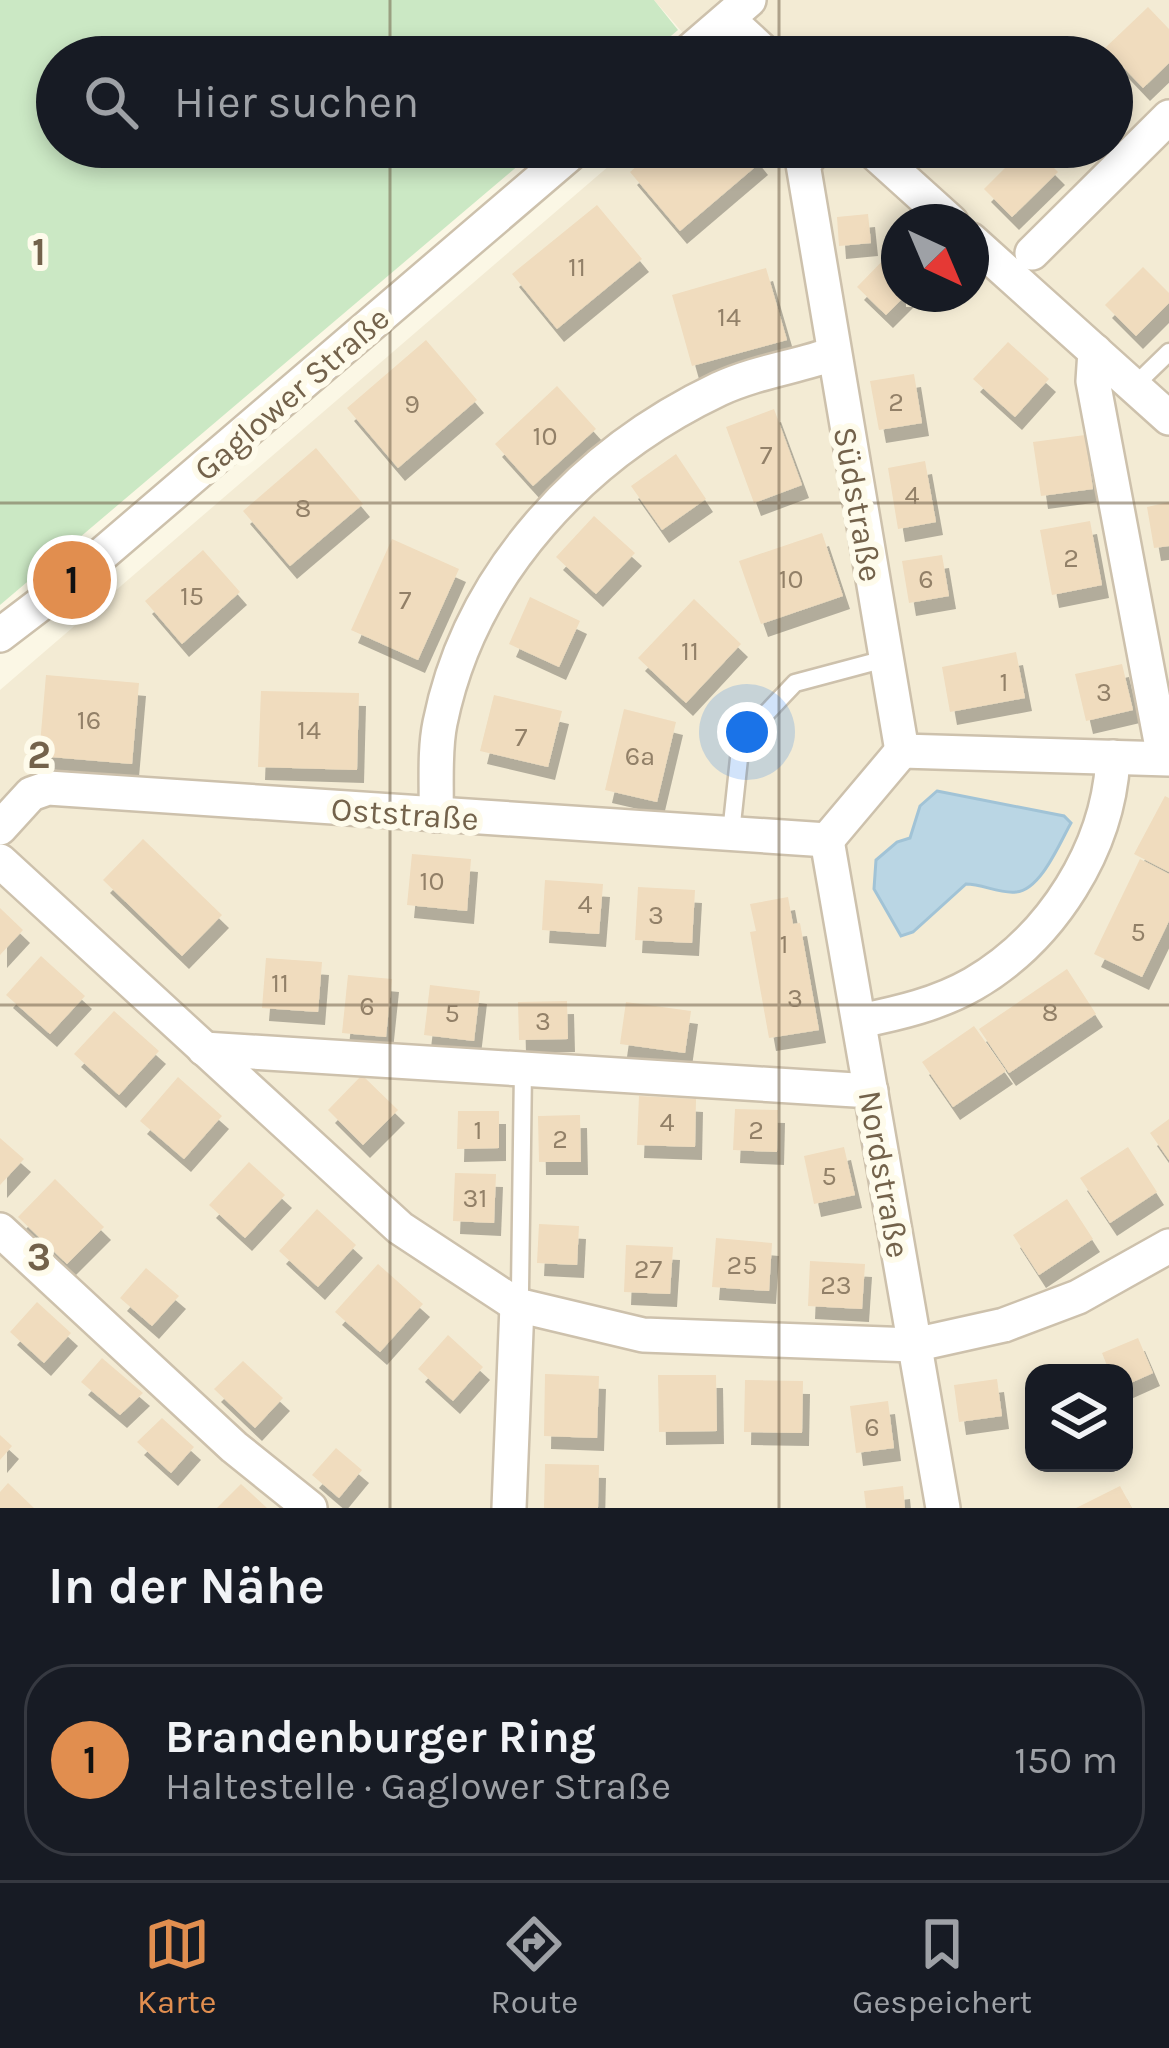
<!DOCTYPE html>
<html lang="de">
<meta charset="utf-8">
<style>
body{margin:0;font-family:Karla,sans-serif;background:#242831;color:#f1f3f6}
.controls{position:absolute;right:36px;bottom:36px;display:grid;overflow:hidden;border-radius:24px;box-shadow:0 6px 18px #0003}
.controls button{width:108px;height:108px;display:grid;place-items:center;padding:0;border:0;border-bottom:3px solid #363941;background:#171b24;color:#f1f3f6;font:60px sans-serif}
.compass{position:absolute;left:881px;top:204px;width:108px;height:108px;border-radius:50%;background:#171b24;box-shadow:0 6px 18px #0003;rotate:136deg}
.you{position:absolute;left:747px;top:732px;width:42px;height:42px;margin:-30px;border:9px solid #fff;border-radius:50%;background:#1a73e8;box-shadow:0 0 0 18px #1a73e833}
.badge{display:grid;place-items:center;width:78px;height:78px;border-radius:50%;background:#e18e4f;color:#111;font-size:39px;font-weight:700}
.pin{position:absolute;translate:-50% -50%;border:6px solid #fff;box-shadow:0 3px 12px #0006}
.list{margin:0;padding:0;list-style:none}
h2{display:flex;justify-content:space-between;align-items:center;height:156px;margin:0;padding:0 48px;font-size:51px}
h2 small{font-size:39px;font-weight:400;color:#9ea1a6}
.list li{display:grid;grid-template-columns:78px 1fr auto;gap:36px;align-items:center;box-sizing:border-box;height:192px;margin:0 24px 24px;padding:0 24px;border:3px solid #363941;border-radius:48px}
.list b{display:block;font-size:45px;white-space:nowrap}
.list p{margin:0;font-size:39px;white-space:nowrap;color:#9ea1a6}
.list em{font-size:39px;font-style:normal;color:#9ea1a6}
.icon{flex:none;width:66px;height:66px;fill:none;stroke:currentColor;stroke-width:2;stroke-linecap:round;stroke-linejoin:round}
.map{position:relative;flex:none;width:1169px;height:1508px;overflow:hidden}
.search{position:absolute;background:#171b24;box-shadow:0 6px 18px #0003;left:36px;right:36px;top:36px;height:132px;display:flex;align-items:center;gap:30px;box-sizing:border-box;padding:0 42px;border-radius:66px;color:#9ea1a6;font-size:45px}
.sheet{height:372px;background:#171b24}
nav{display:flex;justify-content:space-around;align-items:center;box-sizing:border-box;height:168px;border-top:3px solid #363941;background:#171b24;font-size:33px;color:#9ea1a6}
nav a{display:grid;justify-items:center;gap:6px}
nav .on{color:#e18e4f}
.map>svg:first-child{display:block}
</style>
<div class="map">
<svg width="1169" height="1508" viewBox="0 0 1169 1508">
<defs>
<filter id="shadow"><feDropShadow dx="7" dy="13" stdDeviation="0" flood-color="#0004"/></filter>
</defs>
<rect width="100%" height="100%" fill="#fbf7e5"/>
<!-- residential -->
<path fill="#f3ebd4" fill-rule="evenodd" d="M654 0H1169V1508H0V690L631 147H1112V57H704ZM899 222H971V294H899ZM1034 1373H1124V1463H1034Z"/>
<!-- green -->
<polygon fill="#cbe8c4" points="0,0 654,0 678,30 646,57 57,57 57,147 540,147 0,605"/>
<!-- water -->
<path fill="#bad6e4" stroke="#a1c3d6" stroke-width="3" d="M937 791 1064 816 1071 823C1060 842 1041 890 1016 892 999 894 983 884 966 884L913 932 901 936 874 889 876 860 897 842 910 838 920 806Z"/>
<!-- building -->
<g fill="#f0dcbe" filter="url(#shadow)">
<polygon points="1148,7 1169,29 1169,63 1143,88 1105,48"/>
<polygon points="659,147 749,147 761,162 680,231 630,172"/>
<polygon points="1026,147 1033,147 1058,172 1012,217 984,189"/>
<polygon points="597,205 642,259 557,329 512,274"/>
<polygon points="868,214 871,243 839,246 837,217"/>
<polygon points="890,253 899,262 899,294 907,294 886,315 857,287"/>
<polygon points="1143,267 1169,293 1169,303 1136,336 1105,305"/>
<polygon points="766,268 787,340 692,366 672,295"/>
<polygon points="426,340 477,400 398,468 347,408"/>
<polygon points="1008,342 1049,379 1015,417 973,379"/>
<polygon points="914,374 922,423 879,430 870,381"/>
<polygon points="557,386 596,429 533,486 495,444"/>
<polygon points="774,409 802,485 754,503 726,427"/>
<polygon points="1085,435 1093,489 1041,496 1033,442"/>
<polygon points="316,448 363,504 290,566 243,511"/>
<polygon points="676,454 706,499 662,530 631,486"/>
<polygon points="925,461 936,522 898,529 888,468"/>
<polygon points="1169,502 1169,546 1154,548 1147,507"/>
<polygon points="594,516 635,553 596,594 556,557"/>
<polygon points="1090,521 1102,585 1052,595 1040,530"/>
<polygon points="822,533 843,596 761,624 739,561"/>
<polygon points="392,539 459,569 418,660 351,630"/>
<polygon points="203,550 240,592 182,644 145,601"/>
<polygon points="942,555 949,596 909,603 902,561"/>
<polygon points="530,597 580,621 559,667 509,644"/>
<polygon points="694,599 741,644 686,703 638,658"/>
<polygon points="1016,652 1025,698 950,712 942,667"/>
<polygon points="1122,664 1133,710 1086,721 1075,674"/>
<polygon points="46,675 139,683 132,764 39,756"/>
<polygon points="261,691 359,693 357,770 258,767"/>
<polygon points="494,695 562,711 548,767 480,751"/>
<polygon points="624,709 676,722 657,802 605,790"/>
<polygon points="1165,796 1169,798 1169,872 1134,854"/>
<polygon points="143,839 222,915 182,956 103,880"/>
<polygon points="412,854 471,859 467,911 407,905"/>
<polygon points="1140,859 1169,874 1169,921 1142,977 1094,954"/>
<polygon points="545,880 603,884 599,934 542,930"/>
<polygon points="638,887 695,890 692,943 635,940"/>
<polygon points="788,897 793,924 800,923 819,1030 769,1038 750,932 756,931 750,904"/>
<polygon points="0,908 23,930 0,955"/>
<polygon points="41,956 85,996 50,1034 6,995"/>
<polygon points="266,958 322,962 318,1012 262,1008"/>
<polygon points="1067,969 1096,1014 1009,1073 979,1029"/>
<polygon points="348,975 392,979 386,1037 342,1033"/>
<polygon points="430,985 480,991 474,1041 424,1035"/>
<polygon points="567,1001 568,1039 519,1040 518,1002"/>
<polygon points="626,1002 691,1011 685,1053 620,1044"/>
<polygon points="114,1011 159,1051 119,1095 74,1054"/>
<polygon points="974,1026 1006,1071 953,1107 922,1062"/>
<polygon points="362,1075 398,1110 363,1145 328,1110"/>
<polygon points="178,1077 222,1116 184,1159 140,1121"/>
<polygon points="639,1096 696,1099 695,1147 637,1145"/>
<polygon points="735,1109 778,1110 777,1152 733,1150"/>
<polygon points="458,1111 499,1111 499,1148 457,1149"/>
<polygon points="580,1115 581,1162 539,1162 538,1116"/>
<polygon points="1169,1119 1169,1160 1150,1133"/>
<polygon points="0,1138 24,1159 0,1185"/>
<polygon points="844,1147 855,1195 814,1204 804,1156"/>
<polygon points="1128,1147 1157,1192 1110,1223 1080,1178"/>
<polygon points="249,1162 285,1195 245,1238 209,1205"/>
<polygon points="455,1173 496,1174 494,1223 453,1221"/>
<polygon points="55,1179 104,1227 67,1264 18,1217"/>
<polygon points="1067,1199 1093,1239 1039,1275 1013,1235"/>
<polygon points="317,1209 356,1245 318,1287 279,1251"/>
<polygon points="539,1224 579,1226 577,1265 537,1263"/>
<polygon points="716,1238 772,1243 769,1291 712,1287"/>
<polygon points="626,1245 673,1247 670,1294 624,1292"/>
<polygon points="810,1261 865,1264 862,1309 808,1306"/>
<polygon points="378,1264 423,1304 380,1352 335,1312"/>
<polygon points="146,1268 179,1296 152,1326 120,1298"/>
<polygon points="37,1302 71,1333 44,1363 10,1332"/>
<polygon points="448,1335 483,1367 453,1401 418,1369"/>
<polygon points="1138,1338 1153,1373 1124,1386 1124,1373 1110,1373 1102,1353"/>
<polygon points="102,1358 143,1393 120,1415 81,1382"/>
<polygon points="243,1361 283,1398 255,1428 214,1389"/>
<polygon points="545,1374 599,1376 597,1438 544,1436"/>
<polygon points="658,1375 716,1375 717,1431 659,1432"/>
<polygon points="997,1379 1002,1416 959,1422 954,1385"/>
<polygon points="745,1380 803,1381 802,1433 744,1432"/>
<polygon points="888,1401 894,1448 856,1453 850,1406"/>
<polygon points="162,1418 194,1447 171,1473 137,1442"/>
<polygon points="0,1435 12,1446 0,1460"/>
<polygon points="336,1448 362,1470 339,1498 312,1475"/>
<polygon points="545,1464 599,1465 598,1508 544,1508"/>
<polygon points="8,1483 34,1508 0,1508 0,1492"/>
<polygon points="241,1484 267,1508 217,1508"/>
<polygon points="903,1486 905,1508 866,1508 864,1491"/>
<polygon points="1120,1486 1132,1508 1076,1508"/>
</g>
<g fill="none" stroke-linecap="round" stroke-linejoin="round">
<defs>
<g id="lane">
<polyline points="1134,386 1169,352"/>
<polyline points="731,833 741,740 795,683 885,659"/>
<polyline points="517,1305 520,1290 523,1069"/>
</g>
<g id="street">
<polyline points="728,19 769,57"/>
<polyline points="683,57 749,0"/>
<polyline points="818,147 803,164 902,751"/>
<polyline points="868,147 951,222"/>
<polyline points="971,240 1169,418"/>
<polyline points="1032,253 1169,117"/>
<polyline points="1095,351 1093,381 1164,758"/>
<polyline points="0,635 72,580 578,147"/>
<polyline points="902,751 1169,759"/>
<path d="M436 815C437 785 434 752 440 723 470 573 584 453 719 389 756 372 795 367 833 354"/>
<polyline points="0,828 31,794 48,788 827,840"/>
<polyline points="827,840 943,1508"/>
<polyline points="827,840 902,751"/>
<polyline points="0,861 400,1228 517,1305 643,1335 914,1345 1004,1325 1078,1297 1169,1246"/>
<path d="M860 1021C899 1013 938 1004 973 984 1052 938 1109 848 1113 757"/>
<polyline points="204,1049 871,1091"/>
<polyline points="0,1230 234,1447 310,1508"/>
<polyline points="509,1508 517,1305"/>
</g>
</defs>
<!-- lane casing -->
<use href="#lane" stroke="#cdc1ac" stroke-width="21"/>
<!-- street casing -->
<use href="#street" stroke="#cdc1ac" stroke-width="38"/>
<!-- lane -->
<use href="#lane" stroke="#fff" stroke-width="16"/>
<!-- street -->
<use href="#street" stroke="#fff" stroke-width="33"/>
</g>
<!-- grid -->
<path fill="none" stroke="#73624b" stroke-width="3" stroke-opacity="0.55" d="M390 0V57M779 0V57M390 147V1508M779 147V1508M0 503H1169M0 1005H1169"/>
<g text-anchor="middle" stroke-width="12" stroke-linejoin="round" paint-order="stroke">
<!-- number labels -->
<g font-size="27" fill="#928068">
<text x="577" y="276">11</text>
<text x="729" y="326">14</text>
<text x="896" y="411">2</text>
<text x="412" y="413">9</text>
<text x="545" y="445">10</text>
<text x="766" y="464">7</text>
<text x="912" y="504">4</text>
<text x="303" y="517">8</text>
<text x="1071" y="567">2</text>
<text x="791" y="588">10</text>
<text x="926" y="588">6</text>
<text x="192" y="605">15</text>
<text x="405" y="609">7</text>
<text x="690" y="660">11</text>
<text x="1004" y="691">1</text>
<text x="1104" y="701">3</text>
<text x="89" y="729">16</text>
<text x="309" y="739">14</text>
<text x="521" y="746">7</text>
<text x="640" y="765">6a</text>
<text x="432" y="890">10</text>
<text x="585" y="913">4</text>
<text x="656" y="924">3</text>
<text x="1138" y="941">5</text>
<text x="784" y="953">1</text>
<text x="280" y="992">11</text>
<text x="795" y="1007">3</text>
<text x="367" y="1015">6</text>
<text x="1050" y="1021">8</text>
<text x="452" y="1022">5</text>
<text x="543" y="1030">3</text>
<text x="667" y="1131">4</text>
<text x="478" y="1139">1</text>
<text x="756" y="1139">2</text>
<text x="560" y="1148">2</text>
<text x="829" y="1185">5</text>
<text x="475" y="1207">31</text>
<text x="742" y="1274">25</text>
<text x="648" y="1278">27</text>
<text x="836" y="1294">23</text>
<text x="872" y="1436">6</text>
</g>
<!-- street labels -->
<g font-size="33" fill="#73624b" stroke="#fefbeb">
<text transform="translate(291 393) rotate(-41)" y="12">Gaglower Straße</text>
<text transform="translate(859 504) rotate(80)" y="12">Südstraße</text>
<text transform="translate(405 813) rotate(4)" y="12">Oststraße</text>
<text transform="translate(885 1174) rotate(80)" y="12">Nordstraße</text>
</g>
</g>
<g font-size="39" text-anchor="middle" font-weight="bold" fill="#73624b" stroke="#fefbeb" stroke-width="12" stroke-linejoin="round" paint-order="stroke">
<text x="39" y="265">1</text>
<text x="39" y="768">2</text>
<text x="39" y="1270">3</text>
</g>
</svg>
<div class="controls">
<button><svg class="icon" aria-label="layers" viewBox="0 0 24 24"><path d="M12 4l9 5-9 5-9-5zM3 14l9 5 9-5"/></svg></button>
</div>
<svg class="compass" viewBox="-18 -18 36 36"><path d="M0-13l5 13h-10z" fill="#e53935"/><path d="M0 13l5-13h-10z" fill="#9ea1a6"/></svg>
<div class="you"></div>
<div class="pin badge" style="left:72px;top:580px">1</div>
<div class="search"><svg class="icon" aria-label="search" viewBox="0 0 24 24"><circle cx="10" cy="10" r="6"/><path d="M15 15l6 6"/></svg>Hier suchen</div>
</div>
<section class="sheet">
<h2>In der Nähe<small></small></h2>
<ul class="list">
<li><span class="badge">1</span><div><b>Brandenburger Ring</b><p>Haltestelle · Gaglower Straße</p></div><em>150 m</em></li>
</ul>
</section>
<nav>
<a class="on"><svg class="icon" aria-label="map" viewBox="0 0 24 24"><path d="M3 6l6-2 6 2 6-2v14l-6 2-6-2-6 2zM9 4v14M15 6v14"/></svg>Karte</a>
<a><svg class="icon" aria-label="directions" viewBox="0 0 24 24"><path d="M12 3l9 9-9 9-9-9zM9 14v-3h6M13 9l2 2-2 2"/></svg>Route</a>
<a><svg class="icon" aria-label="saved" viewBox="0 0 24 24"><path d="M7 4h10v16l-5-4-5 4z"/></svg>Gespeichert</a>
</nav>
